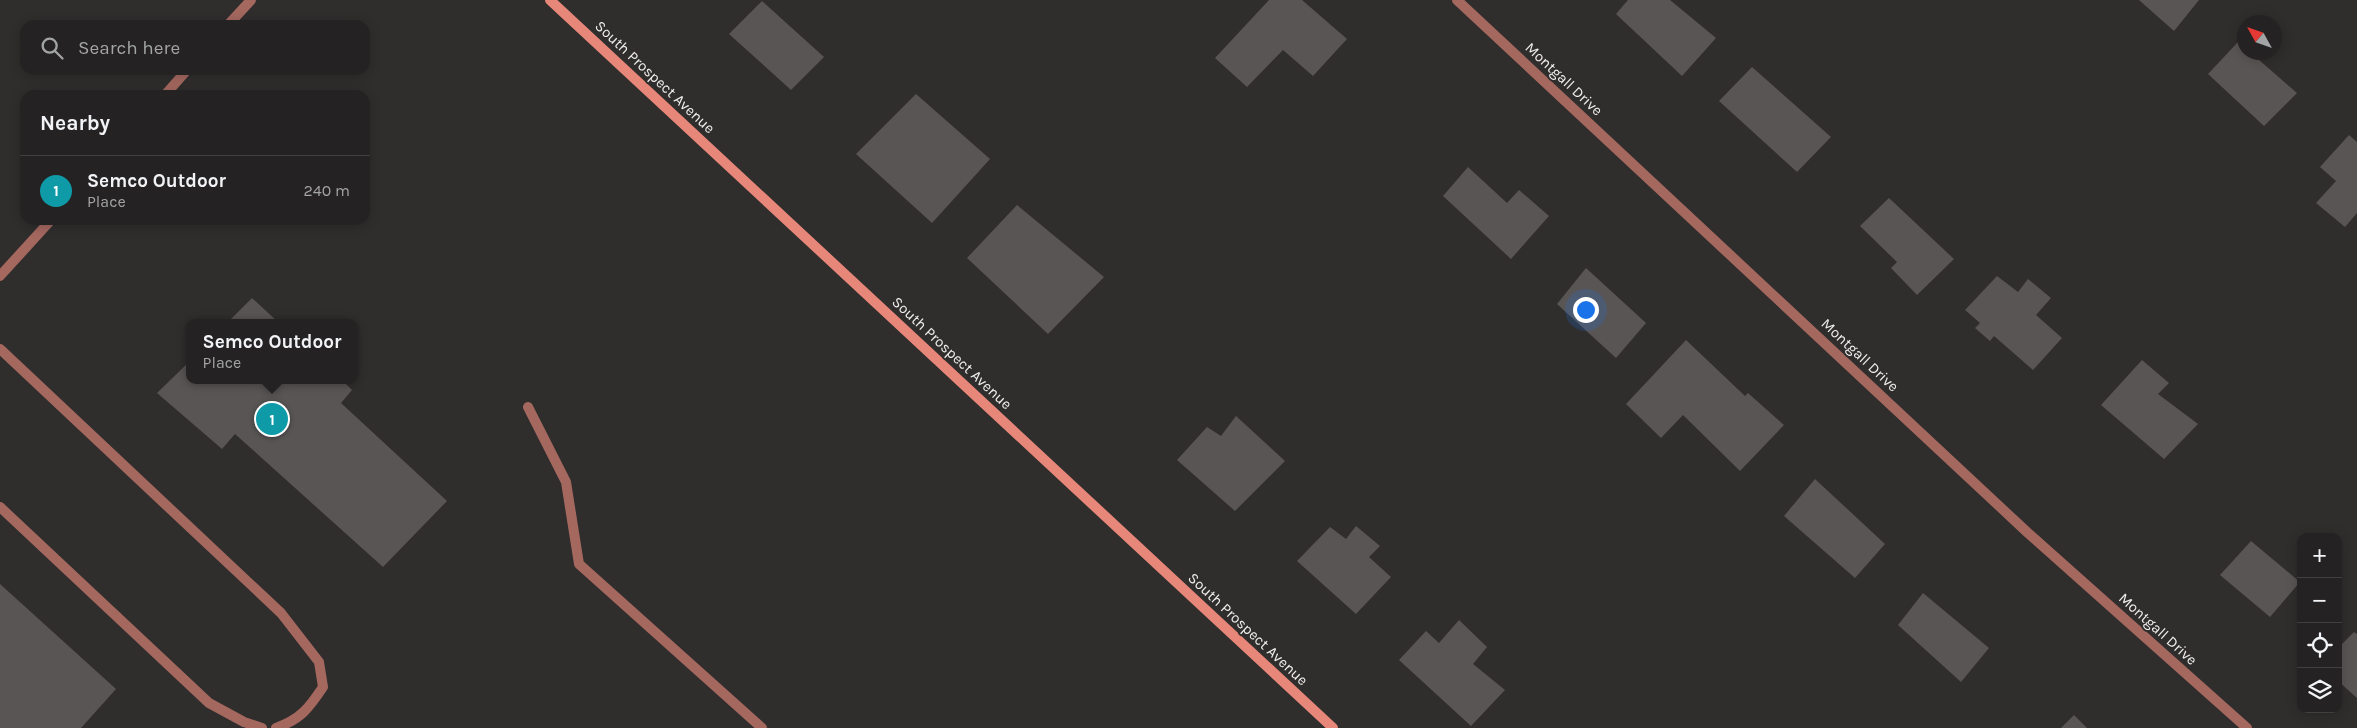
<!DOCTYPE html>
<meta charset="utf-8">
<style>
body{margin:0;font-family:Karla,sans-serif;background:#2c2a2a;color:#f1f3f6}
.controls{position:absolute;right:15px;bottom:15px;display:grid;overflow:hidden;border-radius:10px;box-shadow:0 2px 12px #0003}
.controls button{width:45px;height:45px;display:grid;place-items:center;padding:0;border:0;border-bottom:1px solid #413f40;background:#242222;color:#f1f3f6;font:25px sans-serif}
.compass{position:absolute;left:2237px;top:15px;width:45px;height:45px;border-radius:50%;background:#242222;box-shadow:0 2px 12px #0003;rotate:310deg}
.you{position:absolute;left:1585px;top:309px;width:18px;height:18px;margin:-12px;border:4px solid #fff;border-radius:50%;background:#1a73e8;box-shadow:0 0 0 8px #1a73e833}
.badge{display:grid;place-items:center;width:32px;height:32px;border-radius:50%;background:#8bbbb9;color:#fff;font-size:16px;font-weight:700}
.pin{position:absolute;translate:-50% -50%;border:2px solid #fff;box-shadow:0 1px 5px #0006}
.popup{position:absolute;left:186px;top:319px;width:172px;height:65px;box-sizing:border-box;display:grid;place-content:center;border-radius:10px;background:#242222;filter:drop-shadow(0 1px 4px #0005);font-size:16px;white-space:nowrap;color:#a3a4a5}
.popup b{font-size:19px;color:#f1f3f6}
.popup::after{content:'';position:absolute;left:50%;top:100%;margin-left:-10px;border:10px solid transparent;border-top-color:#242222}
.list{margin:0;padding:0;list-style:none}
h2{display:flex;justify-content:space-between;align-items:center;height:65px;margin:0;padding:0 20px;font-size:21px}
h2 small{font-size:16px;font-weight:400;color:#a3a4a5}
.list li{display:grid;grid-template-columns:32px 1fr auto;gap:15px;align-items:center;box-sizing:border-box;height:70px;padding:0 20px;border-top:1px solid #413f40}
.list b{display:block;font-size:19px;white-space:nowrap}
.list p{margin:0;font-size:16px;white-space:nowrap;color:#a3a4a5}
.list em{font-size:16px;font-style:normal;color:#a3a4a5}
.icon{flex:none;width:28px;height:28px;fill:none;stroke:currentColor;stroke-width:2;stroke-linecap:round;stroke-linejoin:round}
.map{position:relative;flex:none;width:2357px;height:728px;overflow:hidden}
.search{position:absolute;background:#242222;box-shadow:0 2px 12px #0003;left:20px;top:20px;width:350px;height:55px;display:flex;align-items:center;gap:12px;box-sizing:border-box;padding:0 18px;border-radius:15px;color:#a3a4a5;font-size:19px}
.panel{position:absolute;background:#242222;box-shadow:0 2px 12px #0003;left:20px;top:90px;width:350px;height:135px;border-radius:15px}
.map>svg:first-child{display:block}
</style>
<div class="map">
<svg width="2357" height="728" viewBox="0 0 2357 728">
<rect width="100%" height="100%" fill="#302d2d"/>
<!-- building -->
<g fill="#595555">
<polygon points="1269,0 1302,0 1347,39 1313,76 1283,50 1247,87 1215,58"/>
<polygon points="1628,0 1670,0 1716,38 1682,76 1616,14"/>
<polygon points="2139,0 2199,0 2174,31"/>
<polygon points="762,1 824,57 791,90 729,34"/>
<polygon points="2238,42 2244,48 2244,52 2250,52 2297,93 2264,126 2208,74"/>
<polygon points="1752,67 1831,137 1797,172 1719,101"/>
<polygon points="916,94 990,159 932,223 856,154"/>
<polygon points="2349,135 2357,142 2357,213 2345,227 2316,203 2336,181 2320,167"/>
<polygon points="1468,167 1507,203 1519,190 1549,216 1511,259 1443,196"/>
<polygon points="1889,198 1954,259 1917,295 1891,268 1897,262 1860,226"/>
<polygon points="1017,205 1104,277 1048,334 967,258"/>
<polygon points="1586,268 1646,323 1616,358 1557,304"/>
<polygon points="1997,276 2018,292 2028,279 2051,298 2036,315 2062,338 2033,370 1994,336 1990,341 1975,328 1980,323 1965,310"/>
<polygon points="252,298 279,323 227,323"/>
<polygon points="1686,340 1745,396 1748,393 1784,425 1740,471 1683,415 1661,438 1626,404"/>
<polygon points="2142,360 2169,383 2158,394 2198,424 2164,459 2101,405"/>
<polygon points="190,361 190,380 342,380 352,390 341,403 447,501 383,567 235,434 222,449 157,393"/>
<polygon points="1236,416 1285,461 1235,511 1177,460 1207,427 1221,436"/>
<polygon points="1815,479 1885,544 1855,578 1784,516"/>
<polygon points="1356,526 1380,546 1369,557 1391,577 1356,614 1297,561 1330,527 1346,539"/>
<polygon points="2251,541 2300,582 2270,617 2220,575"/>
<polygon points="0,584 116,689 81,728 0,728"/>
<polygon points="1923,593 1989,648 1961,682 1898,625"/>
<polygon points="1459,620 1487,647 1473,664 1505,690 1471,726 1399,660 1426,631 1439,643"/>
<polygon points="2354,632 2357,634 2357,698 2338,681 2338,648"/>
<polygon points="2074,715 2087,728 2061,728"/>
</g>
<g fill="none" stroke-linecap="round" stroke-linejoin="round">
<!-- lane -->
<g stroke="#a4685f" stroke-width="10">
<polyline points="228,25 251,0"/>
<polyline points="165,95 187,70"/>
<polyline points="0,276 51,220"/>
<path d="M0 349 281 613 319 662 323 687C309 708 301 719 276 728"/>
<polyline points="528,407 566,482 579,564 762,728"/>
<polyline points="0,507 209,703 244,722 262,728"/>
</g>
<!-- street -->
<polyline stroke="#a4685f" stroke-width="10" points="1457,0 2028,533 2247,728"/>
<!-- secondary -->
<polyline stroke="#e78779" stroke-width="10" points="550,0 1333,728"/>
</g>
<g text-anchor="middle" stroke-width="4" stroke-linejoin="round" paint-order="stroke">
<!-- street labels -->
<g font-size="15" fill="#f0eeee" stroke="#302d2d">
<text transform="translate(655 77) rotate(43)" y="5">South Prospect Avenue</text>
<text transform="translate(1564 79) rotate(43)" y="5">Montgall Drive</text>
<text transform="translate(952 353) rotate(43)" y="5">South Prospect Avenue</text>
<text transform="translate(1860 355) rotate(43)" y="5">Montgall Drive</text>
<text transform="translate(1248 629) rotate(43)" y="5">South Prospect Avenue</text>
<text transform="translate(2158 629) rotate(42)" y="5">Montgall Drive</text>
</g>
</g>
</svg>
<div class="controls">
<button>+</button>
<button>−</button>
<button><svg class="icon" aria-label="locate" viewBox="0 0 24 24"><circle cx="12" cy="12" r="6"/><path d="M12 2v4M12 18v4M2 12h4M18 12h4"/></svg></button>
<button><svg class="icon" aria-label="layers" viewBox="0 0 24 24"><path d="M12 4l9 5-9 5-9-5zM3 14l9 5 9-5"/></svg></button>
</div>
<svg class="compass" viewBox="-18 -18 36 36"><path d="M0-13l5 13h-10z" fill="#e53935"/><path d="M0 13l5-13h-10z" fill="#a3a4a5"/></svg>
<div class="you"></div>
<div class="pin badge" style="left:272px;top:419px;background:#0f9aa8">1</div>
<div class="popup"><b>Semco Outdoor</b>Place</div>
<div class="search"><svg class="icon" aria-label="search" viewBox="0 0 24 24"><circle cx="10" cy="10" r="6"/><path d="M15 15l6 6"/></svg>Search here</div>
<section class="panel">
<h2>Nearby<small></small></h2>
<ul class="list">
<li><span class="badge" style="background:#0f9aa8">1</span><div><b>Semco Outdoor</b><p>Place</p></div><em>240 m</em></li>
</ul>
</section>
</div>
